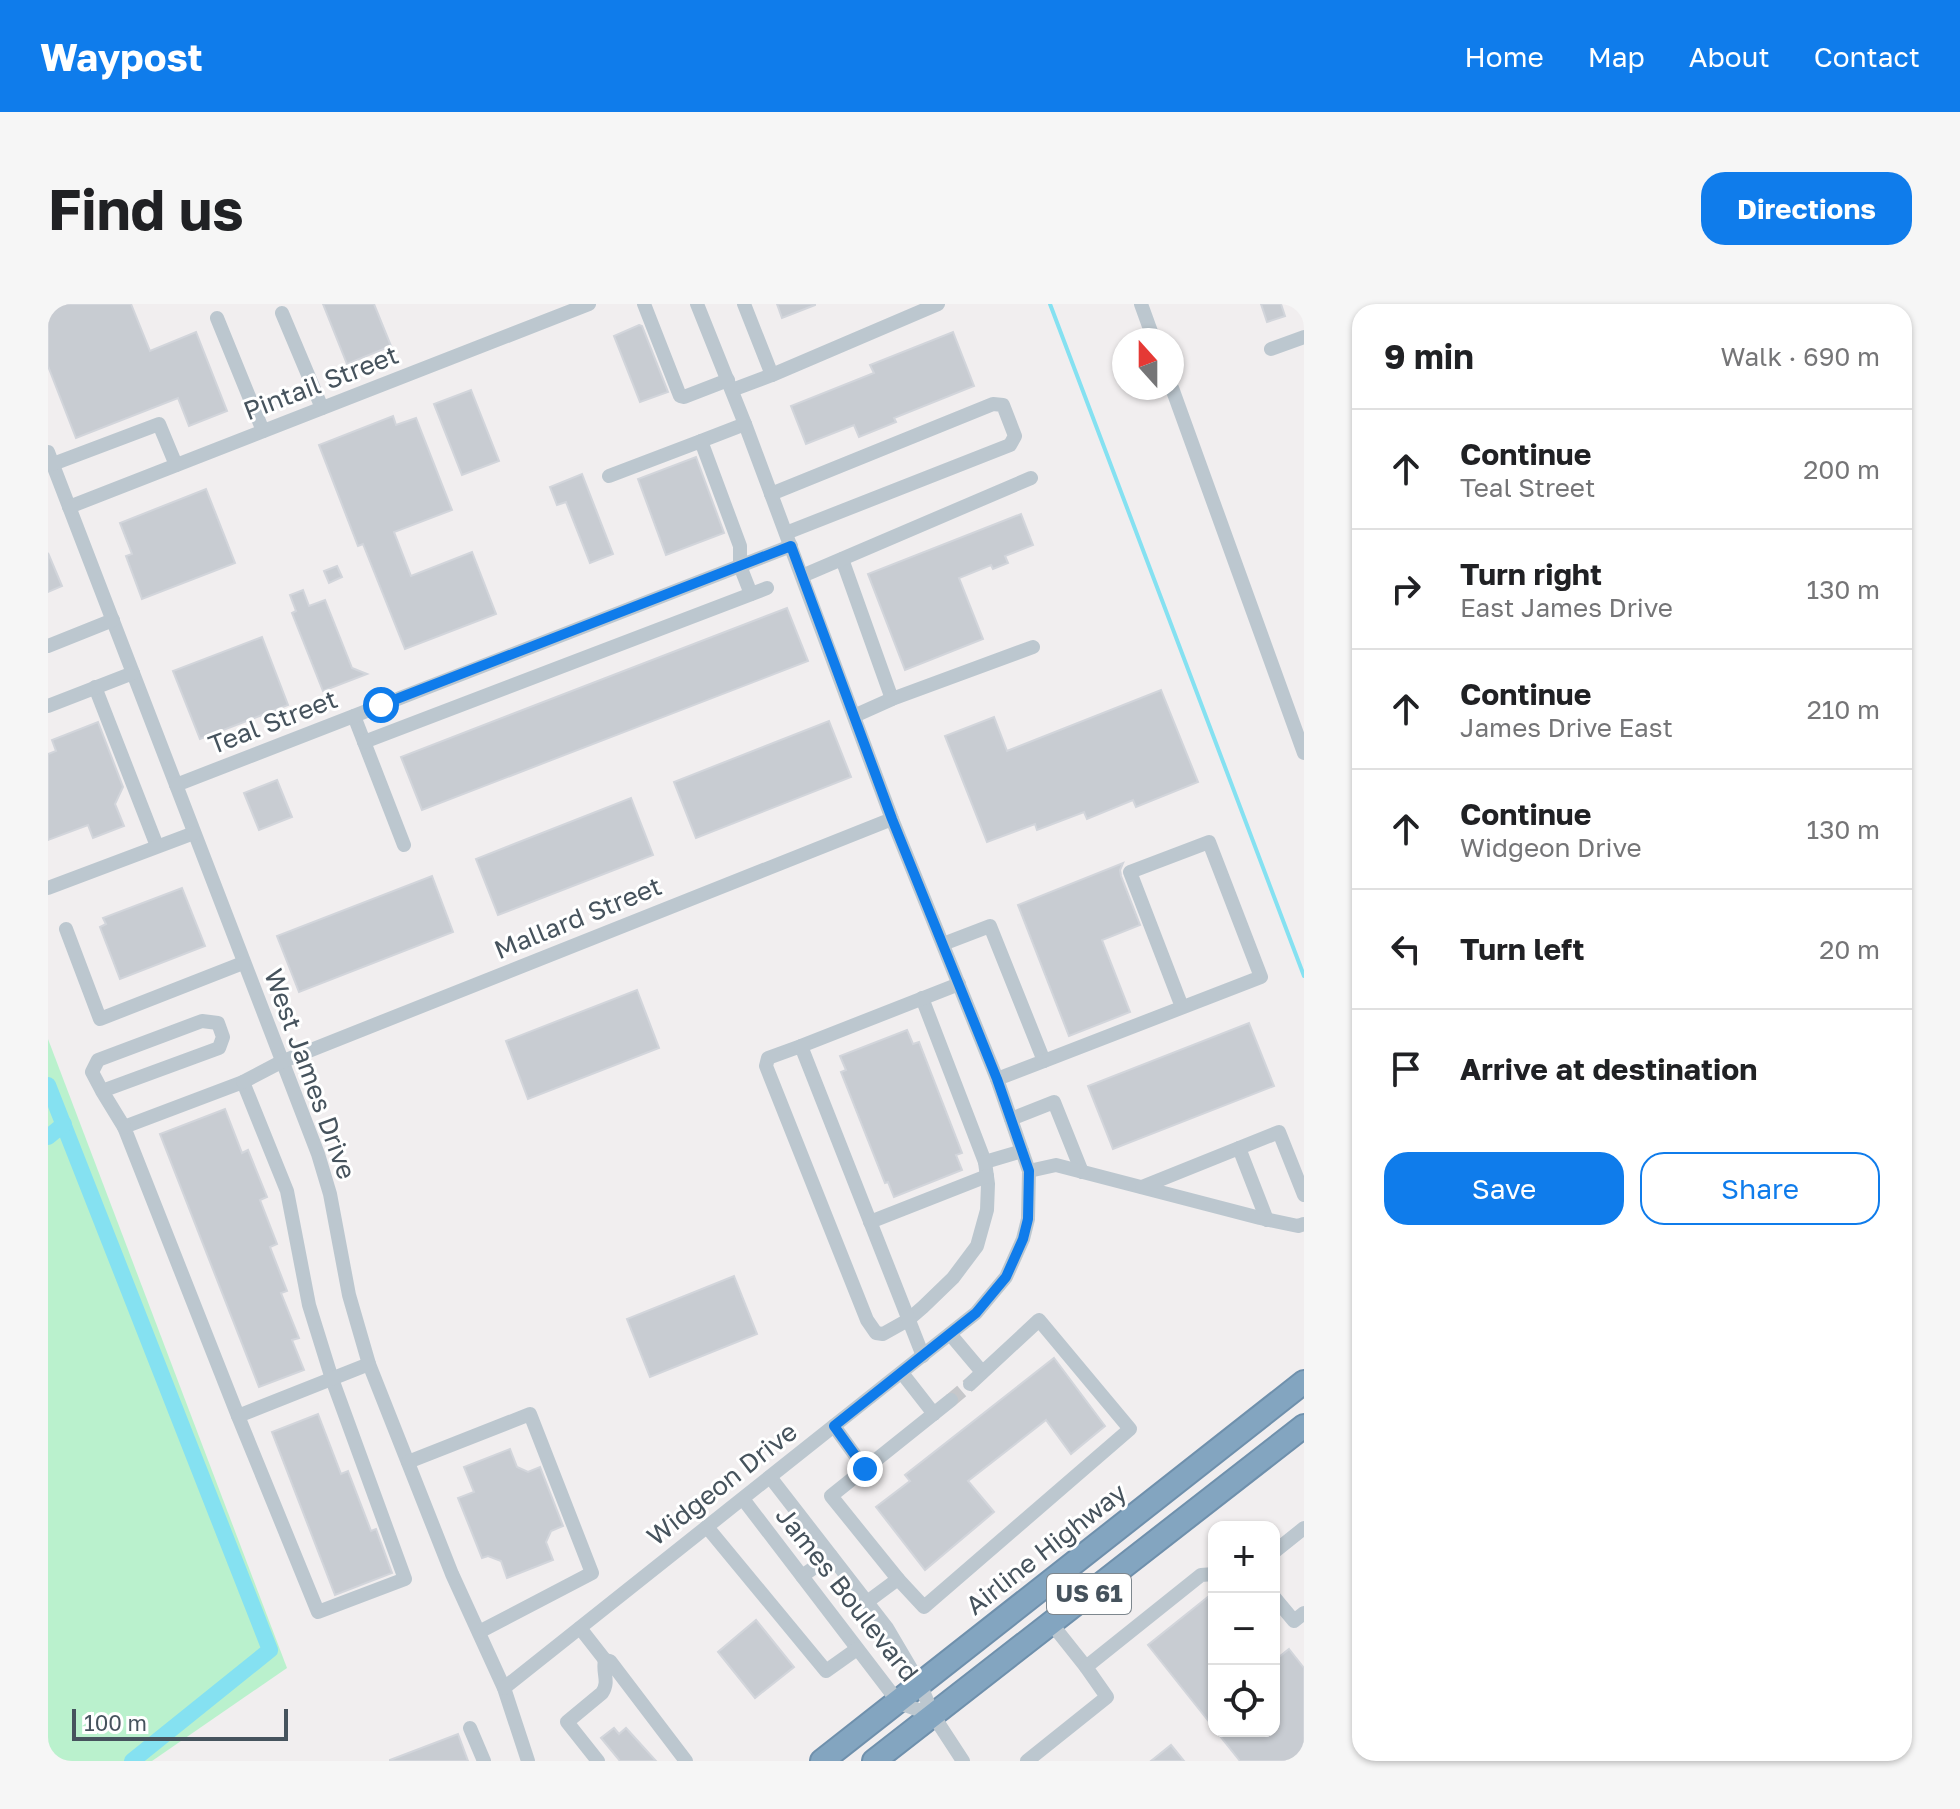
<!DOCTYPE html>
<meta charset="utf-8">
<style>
body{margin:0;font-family:"Golos Text",sans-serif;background:#f6f6f6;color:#202124}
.controls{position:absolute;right:24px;bottom:24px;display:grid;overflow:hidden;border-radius:16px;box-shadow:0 2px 6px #0004}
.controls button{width:72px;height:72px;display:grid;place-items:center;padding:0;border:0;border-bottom:2px solid #e0e0e0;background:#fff;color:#202124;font:40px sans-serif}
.compass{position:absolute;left:1064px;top:24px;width:72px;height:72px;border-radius:50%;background:#fff;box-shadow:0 2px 6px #0004;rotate:339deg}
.scale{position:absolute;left:24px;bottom:20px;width:216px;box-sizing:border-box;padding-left:8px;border:4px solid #46535d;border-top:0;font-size:22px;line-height:28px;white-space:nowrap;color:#46535d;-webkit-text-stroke:6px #fff;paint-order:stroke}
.stop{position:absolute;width:24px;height:24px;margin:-18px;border:6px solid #0f7ceb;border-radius:50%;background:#fff}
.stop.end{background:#0f7ceb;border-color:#fff;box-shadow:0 2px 8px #0008}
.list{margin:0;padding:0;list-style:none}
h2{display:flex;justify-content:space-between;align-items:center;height:104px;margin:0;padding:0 32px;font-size:34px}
h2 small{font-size:26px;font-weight:400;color:#757577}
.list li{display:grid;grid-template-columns:52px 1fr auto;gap:24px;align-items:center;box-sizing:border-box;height:120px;padding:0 32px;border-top:2px solid #e0e0e0}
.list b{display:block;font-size:30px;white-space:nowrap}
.list p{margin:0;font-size:26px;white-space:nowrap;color:#757577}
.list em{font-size:26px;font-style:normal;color:#757577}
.actions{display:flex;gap:16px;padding:24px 32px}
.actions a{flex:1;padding:18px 0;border:2px solid #0f7ceb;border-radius:24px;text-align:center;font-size:28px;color:#0f7ceb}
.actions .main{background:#0f7ceb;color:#fff}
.icon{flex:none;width:44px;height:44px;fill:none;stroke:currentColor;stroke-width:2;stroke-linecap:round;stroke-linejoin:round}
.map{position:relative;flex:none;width:1256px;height:1457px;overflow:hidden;border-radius:24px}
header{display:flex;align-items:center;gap:48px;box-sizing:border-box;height:112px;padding:0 40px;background:#0f7ceb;color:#fff}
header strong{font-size:38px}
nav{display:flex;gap:44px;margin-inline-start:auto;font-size:28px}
.intro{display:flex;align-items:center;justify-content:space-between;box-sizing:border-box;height:192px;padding:0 48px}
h1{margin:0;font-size:56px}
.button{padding:20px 36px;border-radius:24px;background:#0f7ceb;color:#fff;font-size:28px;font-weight:700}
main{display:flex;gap:48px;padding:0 48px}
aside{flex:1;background:#fff;border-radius:24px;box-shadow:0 2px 6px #0004}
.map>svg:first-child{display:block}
</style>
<header>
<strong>Waypost</strong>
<nav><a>Home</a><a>Map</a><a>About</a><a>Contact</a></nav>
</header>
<div class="intro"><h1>Find us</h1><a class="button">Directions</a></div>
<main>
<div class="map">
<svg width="1256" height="1457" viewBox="0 0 1256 1457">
<rect width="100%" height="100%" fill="#f1eeef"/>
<!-- green -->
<polygon fill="#baf1cd" points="0,735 239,1364 104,1457 0,1457"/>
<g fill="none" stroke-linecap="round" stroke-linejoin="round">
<!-- stream -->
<polyline stroke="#85e1f1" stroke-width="4" points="1002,0 1256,672"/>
<!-- canal -->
<g stroke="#85e1f1" stroke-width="16">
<polyline points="0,781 222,1346 84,1457"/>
<polyline points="0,833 16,820"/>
</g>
</g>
<!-- building -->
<g fill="#c8ccd2" stroke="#d2d5db" stroke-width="2">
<polygon points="0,0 83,0 102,47 148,28 179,107 141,122 130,94 28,134 0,62"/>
<polygon points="275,0 326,0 343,42 299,60"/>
<polygon points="729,0 767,0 767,1 734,14"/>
<polygon points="1213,0 1233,0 1237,12 1219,18"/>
<polygon points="591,21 594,22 620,88 592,98 566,32"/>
<polygon points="905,28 926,82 846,114 848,118 811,133 806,121 758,140 743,102 826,69 822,61"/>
<polygon points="423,86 451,157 414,171 386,100"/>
<polygon points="345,112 348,121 368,114 404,206 346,228 363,272 424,248 448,310 357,345 315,240 310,242 271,141"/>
<polygon points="648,153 676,229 618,251 590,175"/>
<polygon points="534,170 565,250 542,259 518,198 509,201 502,183"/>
<polygon points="158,185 187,259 94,295 78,252 84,250 72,219"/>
<polygon points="973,210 985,241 957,252 960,259 945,265 943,261 911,274 935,335 857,366 820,270"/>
<polygon points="0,249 14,282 0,288"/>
<polygon points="289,262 294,273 281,279 276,267"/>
<polygon points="255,286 261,302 277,296 304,364 319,370 275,387 244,309 248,307 242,291"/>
<polygon points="739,304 760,357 374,506 353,453"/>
<polygon points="214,333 240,401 152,435 125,367"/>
<polygon points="1113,386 1150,478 1088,503 1085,496 1039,515 1036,508 989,526 987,520 939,538 897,432 946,413 959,447"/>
<polygon points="781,417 803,473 648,534 626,478"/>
<polygon points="50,418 75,483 67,500 76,522 45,534 40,521 0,536 0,450 8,447 4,436"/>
<polygon points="229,476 244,513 211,526 196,489"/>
<polygon points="583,494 605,551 450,611 428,555"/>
<polygon points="1075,559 1072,566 1073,572 1092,621 1054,636 1082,708 1021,732 970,601"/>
<polygon points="384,572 405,628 251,688 229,632"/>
<polygon points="134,584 157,642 72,675 52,623 58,620 55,614"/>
<polygon points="589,686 611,744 480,795 458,737"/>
<polygon points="1201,719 1226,782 1065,845 1040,782"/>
<polygon points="859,726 865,740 871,738 914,849 908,851 914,866 846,893 840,878 837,879 793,768 798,766 792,752"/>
<polygon points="177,805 194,849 200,846 219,893 212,896 229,940 222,943 239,987 233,989 251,1034 244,1036 256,1066 211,1083 112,830"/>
<polygon points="686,972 709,1030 602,1073 579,1015"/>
<polygon points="1006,1054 1057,1122 1023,1150 998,1116 920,1177 946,1208 877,1266 828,1203 862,1177 857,1171"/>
<polygon points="270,1110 293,1170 300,1167 323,1227 328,1225 344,1269 287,1291 224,1128"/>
<polygon points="462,1145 469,1163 480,1168 492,1163 515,1222 503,1227 498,1238 505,1256 459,1274 453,1257 440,1252 434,1254 410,1194 426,1188 416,1163"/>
<polygon points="1166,1288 1166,1424 1100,1341"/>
<polygon points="708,1316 746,1363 707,1394 670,1348"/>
<polygon points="1241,1345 1256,1364 1256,1457 1192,1457 1168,1427 1226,1427 1226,1357"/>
<polygon points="566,1424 571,1430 578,1424 608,1457 572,1457 553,1434"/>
<polygon points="410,1430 420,1457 342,1457 342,1456"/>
<polygon points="1123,1441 1136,1457 1103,1457"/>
</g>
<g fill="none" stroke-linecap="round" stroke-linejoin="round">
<!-- minor-tunnel -->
<polyline stroke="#c6c7ca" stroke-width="14" stroke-dasharray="14 7" stroke-linecap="butt" points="903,1096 922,1080"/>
<defs>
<g id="highway">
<polyline points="774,1457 1256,1078"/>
<polyline points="826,1457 1256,1122"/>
</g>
</defs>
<!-- highway casing -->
<use href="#highway" stroke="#6f90ac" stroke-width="26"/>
<!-- minor -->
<g stroke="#bcc7cf" stroke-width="14">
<polyline points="596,0 632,92 636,93 680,76"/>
<polyline points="696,0 724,71"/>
<polyline points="1093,0 1106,36"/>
<polyline points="234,9 274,104"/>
<polyline points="169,14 215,127"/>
<polyline points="1223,45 1256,33"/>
<polyline points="1124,84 1256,449"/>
<polyline points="684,86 724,71 890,0"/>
<polyline points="653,137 697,120"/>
<polyline points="0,148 270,850 282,890 301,991 321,1060 404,1270 456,1384 480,1457"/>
<polyline points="5,160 111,120 128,161"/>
<polyline points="561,172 653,137 692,242 692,262 703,290"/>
<polyline points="723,190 945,100 955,101 967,132 962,141 738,229"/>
<polyline points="21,203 541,0"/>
<polyline points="794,255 844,395"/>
<polyline points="754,272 983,174"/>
<polyline points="0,342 65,316"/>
<polyline points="47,383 109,542"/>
<polyline points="0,402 85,369"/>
<polyline points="306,412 356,541"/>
<polyline points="806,412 844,395 985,343"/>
<polyline points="316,438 719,284"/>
<polyline points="128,481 743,242"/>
<polyline points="0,584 146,529"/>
<polyline points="18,625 52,715 195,659"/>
<polyline points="895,640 942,622 996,757 949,775"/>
<polyline points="874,694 937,858 974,847"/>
<polyline points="753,742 720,754 718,762 819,1016 828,1029 835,1030 860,1016 875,1003 905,974 929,942 939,906 940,880 937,858"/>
<polyline points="996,757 1213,673 1161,538 1082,568 1134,703"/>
<polygon points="195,778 239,887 261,1001 284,1075 357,1275 270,1308 190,1112 76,823"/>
<polyline points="195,778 233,758 844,515"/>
<polyline points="54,787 44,768 50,756 154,717 170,719 175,733 171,744 54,787 76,823"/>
<polyline points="963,815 1006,798 1034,868"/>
<polyline points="1191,844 1219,916"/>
<polyline points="981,867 1008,861 1212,914 1250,922 1256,920"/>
<polyline points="1094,883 1231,828 1256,891"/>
<polyline points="822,918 939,872"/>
<polyline points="902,1030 934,1068"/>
<polyline points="875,1052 753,742 911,680"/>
<polyline points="854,1069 886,1110"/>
<polyline points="190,1112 321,1060"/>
<polyline points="786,1122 817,1165"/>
<polyline points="360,1158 482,1110 544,1269 431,1328"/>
<polyline points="695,1195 851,1399 885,1411 872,1380 839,1324 722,1173"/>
<polyline points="659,1223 778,1367 809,1345"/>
<polyline points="1226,1248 1256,1224"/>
<polyline points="754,1272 783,1252"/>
<polyline points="850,1275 783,1192 903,1096"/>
<polyline points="1226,1293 1246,1317 1256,1309"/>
<polyline points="819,1298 850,1275 876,1303 1082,1125 991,1016 922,1080"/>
<polyline points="1003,1319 1038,1363"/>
<polyline points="532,1324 557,1356"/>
<polyline points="456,1384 928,1009 958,973 975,935 980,915 981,867 949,775 844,515 697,120 649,0"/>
<polyline points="885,1411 915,1457"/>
<polyline points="422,1424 436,1457"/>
<path d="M550 1457 519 1418 554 1389C562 1377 554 1369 557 1356L562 1357 638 1457"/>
<polyline points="979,1457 1059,1393 1038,1363 1153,1271 1166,1270"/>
</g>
<!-- highway -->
<use href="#highway" stroke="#83a5c0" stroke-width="22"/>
</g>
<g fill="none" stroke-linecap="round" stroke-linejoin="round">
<!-- route -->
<polyline stroke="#0f7ceb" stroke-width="10" points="333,401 743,242 844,515 949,775 981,867 980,915 975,935 958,973 928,1009 786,1122 817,1165"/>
</g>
<g text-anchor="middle" stroke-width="6" stroke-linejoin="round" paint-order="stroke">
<!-- shield labels -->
<rect fill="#fff" stroke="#7e878e" stroke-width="2" x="999" y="1270" width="84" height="40" rx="6"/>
<g font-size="24" font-weight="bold" fill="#46535d">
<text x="1041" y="1298">US 61</text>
</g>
<!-- street labels -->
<g font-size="26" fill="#46535d" stroke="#fff">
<text transform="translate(273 79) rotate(-21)" y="9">Pintail Street</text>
<text transform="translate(225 418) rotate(-21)" y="9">Teal Street</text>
<text transform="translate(530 614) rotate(-22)" y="9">Mallard Street</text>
<text transform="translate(262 770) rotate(70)" y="9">West James Drive</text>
<text transform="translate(674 1180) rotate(-38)" y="9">Widgeon Drive</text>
<text transform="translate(998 1245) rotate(-38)" y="9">Airline Highway</text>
<text transform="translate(799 1290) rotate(52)" y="9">James Boulevard</text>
</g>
</g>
</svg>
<div class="controls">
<button>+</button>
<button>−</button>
<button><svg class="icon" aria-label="locate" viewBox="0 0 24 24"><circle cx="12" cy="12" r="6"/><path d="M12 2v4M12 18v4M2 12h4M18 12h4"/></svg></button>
</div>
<svg class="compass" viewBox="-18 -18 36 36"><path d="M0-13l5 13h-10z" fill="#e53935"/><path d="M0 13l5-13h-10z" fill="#757577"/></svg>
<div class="scale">100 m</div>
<div class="stop" style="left:333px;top:401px"></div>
<div class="stop end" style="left:817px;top:1165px"></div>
</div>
<aside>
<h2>9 min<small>Walk · 690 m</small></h2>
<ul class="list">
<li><svg class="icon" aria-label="ahead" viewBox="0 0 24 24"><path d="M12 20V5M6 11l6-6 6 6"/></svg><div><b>Continue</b><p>Teal Street</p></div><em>200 m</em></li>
<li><svg class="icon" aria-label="right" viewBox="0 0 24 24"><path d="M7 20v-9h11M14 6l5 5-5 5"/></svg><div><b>Turn right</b><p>East James Drive</p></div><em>130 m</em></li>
<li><svg class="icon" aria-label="ahead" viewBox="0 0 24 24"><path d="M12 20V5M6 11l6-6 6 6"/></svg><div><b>Continue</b><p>James Drive East</p></div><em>210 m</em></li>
<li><svg class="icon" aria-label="ahead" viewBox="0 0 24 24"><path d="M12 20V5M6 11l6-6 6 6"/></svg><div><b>Continue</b><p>Widgeon Drive</p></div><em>130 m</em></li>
<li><svg class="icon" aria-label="left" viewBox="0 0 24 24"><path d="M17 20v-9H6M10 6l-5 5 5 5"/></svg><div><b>Turn left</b></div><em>20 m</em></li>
<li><svg class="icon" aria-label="arrive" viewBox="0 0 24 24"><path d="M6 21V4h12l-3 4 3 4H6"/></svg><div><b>Arrive at destination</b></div></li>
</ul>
<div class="actions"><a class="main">Save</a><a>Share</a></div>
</aside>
</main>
